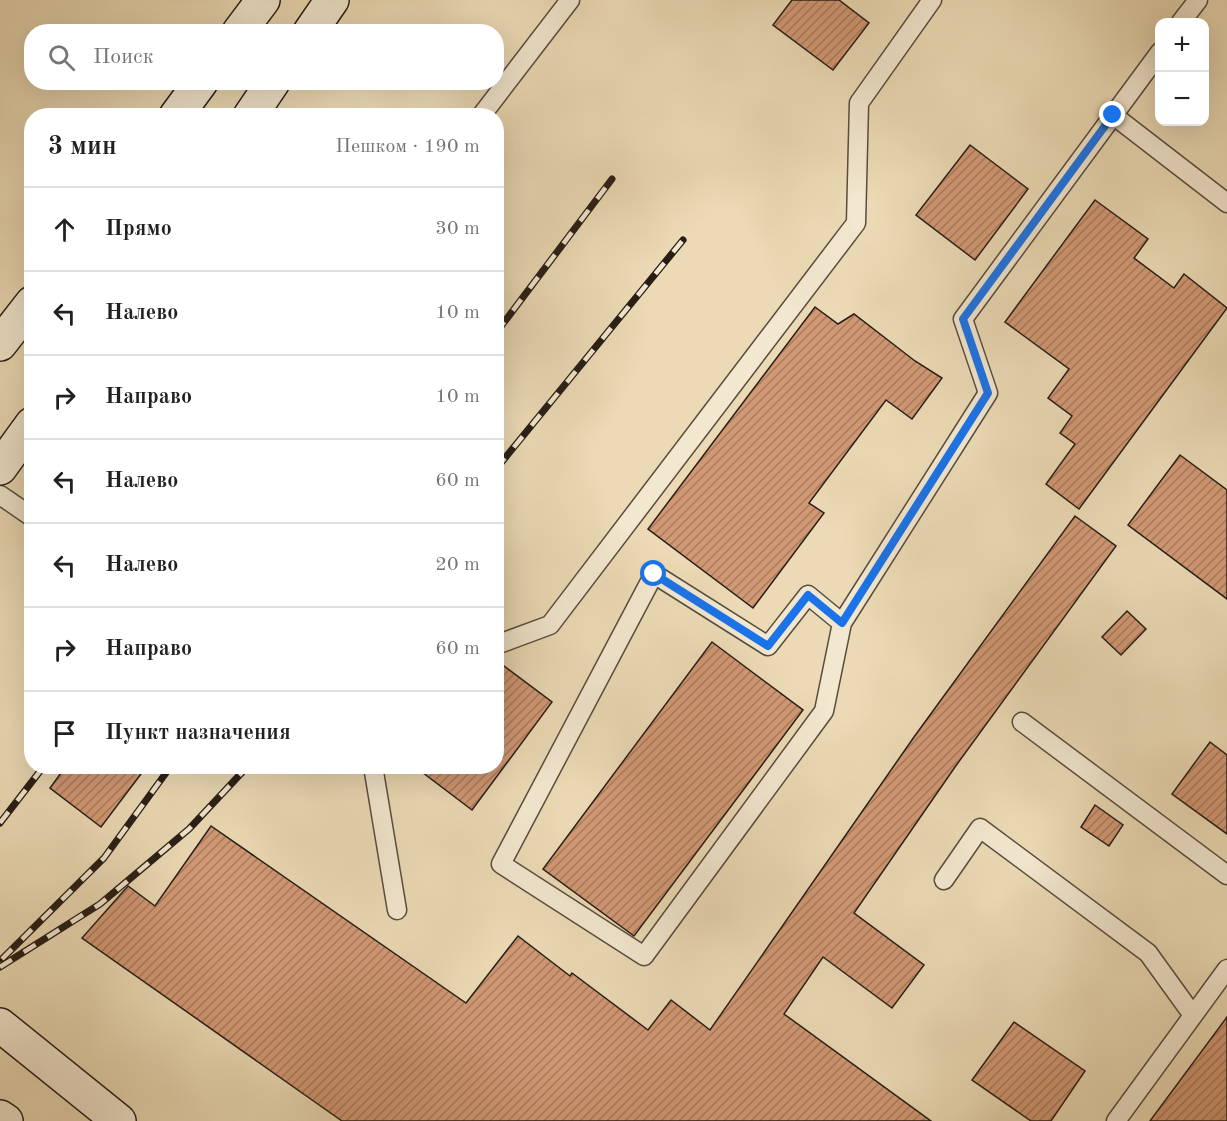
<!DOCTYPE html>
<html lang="ru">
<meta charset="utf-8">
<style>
body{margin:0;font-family:"Old Standard TT",serif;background:#f2f2f2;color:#202124}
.controls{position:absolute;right:18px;top:18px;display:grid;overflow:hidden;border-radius:12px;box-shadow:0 6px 24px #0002}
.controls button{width:54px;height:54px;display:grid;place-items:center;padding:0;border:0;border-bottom:2px solid #e0e0e0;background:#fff;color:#202124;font:30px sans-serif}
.stop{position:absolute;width:18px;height:18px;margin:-14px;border:4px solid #1a73e8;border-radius:50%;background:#fff}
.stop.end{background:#1a73e8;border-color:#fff;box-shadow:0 2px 6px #0008}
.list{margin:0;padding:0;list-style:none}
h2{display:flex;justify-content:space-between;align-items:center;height:78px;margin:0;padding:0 24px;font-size:26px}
h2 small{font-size:20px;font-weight:400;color:#757577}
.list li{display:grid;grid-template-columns:39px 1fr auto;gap:18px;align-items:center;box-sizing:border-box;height:84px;padding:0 24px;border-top:2px solid #e0e0e0}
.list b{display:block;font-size:22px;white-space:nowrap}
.list em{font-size:20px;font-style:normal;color:#757577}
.icon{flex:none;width:33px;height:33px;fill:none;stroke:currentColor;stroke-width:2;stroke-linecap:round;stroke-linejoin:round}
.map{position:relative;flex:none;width:1227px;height:1121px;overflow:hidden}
.search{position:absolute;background:#fff;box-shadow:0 6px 24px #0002;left:24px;top:24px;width:480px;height:66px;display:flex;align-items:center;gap:15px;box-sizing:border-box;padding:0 21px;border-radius:24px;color:#757577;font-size:22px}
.panel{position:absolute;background:#fff;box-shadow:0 6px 24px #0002;left:24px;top:108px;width:480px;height:666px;border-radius:24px}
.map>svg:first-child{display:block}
</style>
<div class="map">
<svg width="1227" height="1121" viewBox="0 0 1227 1121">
<defs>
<pattern id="building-hatch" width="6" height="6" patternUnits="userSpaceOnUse" patternTransform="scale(1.5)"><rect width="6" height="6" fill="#d19874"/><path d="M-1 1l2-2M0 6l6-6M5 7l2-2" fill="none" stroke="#aa7b5e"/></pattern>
</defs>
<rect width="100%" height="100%" fill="#ebdab5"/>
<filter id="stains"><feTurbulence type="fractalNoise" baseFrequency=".00333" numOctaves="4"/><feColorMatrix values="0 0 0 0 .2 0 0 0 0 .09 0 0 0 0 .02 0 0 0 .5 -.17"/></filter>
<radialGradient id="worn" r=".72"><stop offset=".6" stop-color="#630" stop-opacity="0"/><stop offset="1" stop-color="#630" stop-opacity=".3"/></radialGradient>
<!-- building -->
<g fill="url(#building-hatch)" stroke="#271d16" stroke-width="1.5">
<polygon points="792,0 839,0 869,23 833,70 773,25"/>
<polygon points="970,145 1028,189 975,260 916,215"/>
<polygon points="1095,200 1148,239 1134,258 1174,288 1184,274 1227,308 1079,509 1046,484 1075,444 1060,433 1072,416 1048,398 1069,369 1005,322"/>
<polygon points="815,307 838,324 854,314 915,361 942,378 912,419 886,400 809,503 824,513 753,608 648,529"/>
<polygon points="1180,455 1227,490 1227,599 1128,525"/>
<polygon points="1075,516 1116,546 955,767 854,913 924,965 892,1008 823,957 784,1014 931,1121 342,1121 82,938 128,886 155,906 211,826 466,1003 518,936 570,976 572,973 648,1030 671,1000 710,1030 914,737"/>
<polygon points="1127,611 1146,629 1121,655 1102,637"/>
<polygon points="712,642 803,710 634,936 543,869"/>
<polygon points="496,660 552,702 472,810 414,766 496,766"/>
<polygon points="1210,742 1227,755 1227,834 1172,794"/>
<polygon points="66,766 147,766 101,827 50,788"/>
<polygon points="1095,805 1123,825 1109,846 1081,827"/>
<polygon points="1227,1017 1227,1121 1150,1121"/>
<polygon points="1014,1022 1085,1071 1051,1121 1031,1121 972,1080"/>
</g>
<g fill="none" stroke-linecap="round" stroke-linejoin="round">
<defs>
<g id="lane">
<polyline points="1181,22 1198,0"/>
<polyline points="1113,115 1227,203"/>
<polyline points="481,116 570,0"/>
<polyline points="0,495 32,517"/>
<polyline points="842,623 808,595 768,646 654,574 501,864 644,956 824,711 842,623 988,393 963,319 1160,52"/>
<polyline points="496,645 550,625 856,223 859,103 932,0"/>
<polyline points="1022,722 1227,875"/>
<polyline points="373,766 397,910"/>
<polyline points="944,880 980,828 1148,953 1192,1014"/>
<polyline points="1116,1121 1227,969"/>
</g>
<g id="secondary">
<polyline points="239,32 263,0"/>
<polyline points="310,32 332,0"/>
<polyline points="176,116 201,82"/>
<polyline points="250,116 273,82"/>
<polyline points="0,344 32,303"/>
<polyline points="0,468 32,424"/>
<polyline points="0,1025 119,1121"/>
<polyline points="0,1117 6,1121"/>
</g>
</defs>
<!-- lane casing -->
<use href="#lane" stroke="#584c3e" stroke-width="21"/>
<!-- secondary casing -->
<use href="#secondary" stroke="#271d16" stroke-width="36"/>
<!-- lane -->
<use href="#lane" stroke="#f2e7cf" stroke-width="18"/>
<!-- secondary -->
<use href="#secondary" stroke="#f2e7cf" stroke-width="33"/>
<defs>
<g id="rail">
<polyline points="496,333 612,179"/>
<polyline points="496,469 683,240"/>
<polyline points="0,823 44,766"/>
<polyline points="2,959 104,858 171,766"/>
<polyline points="0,967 100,904 189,829 248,766"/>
</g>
</defs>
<!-- rail casing -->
<use href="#rail" stroke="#271d16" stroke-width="7"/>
<!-- rail -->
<use href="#rail" stroke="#f2e7cf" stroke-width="4.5" stroke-dasharray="14" stroke-linecap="butt"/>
</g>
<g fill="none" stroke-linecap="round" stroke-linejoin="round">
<!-- route -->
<polyline stroke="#1a73e8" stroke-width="8" points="654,574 768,646 808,595 842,623 988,393 963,319 1113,115"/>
</g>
<rect width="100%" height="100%" filter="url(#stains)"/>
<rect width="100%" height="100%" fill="url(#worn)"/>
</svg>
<div class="controls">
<button>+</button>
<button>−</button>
</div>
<div class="stop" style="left:654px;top:574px"></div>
<div class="stop end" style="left:1113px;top:115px"></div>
<div class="search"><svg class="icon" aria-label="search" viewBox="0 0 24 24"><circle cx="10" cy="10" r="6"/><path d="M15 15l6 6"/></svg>Поиск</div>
<section class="panel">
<h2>3 мин<small>Пешком · 190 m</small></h2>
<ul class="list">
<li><svg class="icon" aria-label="ahead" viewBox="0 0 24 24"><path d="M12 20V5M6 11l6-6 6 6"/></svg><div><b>Прямо</b></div><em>30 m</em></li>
<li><svg class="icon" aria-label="left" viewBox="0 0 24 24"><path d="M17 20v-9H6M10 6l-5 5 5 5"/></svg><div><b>Налево</b></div><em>10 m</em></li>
<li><svg class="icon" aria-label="right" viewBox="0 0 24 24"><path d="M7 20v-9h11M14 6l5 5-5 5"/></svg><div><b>Направо</b></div><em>10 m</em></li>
<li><svg class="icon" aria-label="left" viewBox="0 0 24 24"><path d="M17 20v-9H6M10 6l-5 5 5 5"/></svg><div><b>Налево</b></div><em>60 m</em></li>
<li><svg class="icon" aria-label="left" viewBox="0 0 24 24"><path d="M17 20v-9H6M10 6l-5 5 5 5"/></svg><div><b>Налево</b></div><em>20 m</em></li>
<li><svg class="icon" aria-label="right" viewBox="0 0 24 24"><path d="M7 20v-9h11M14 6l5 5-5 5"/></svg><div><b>Направо</b></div><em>60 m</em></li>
<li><svg class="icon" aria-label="arrive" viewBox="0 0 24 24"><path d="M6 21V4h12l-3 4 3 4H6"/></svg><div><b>Пункт назначения</b></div></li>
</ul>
</section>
</div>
